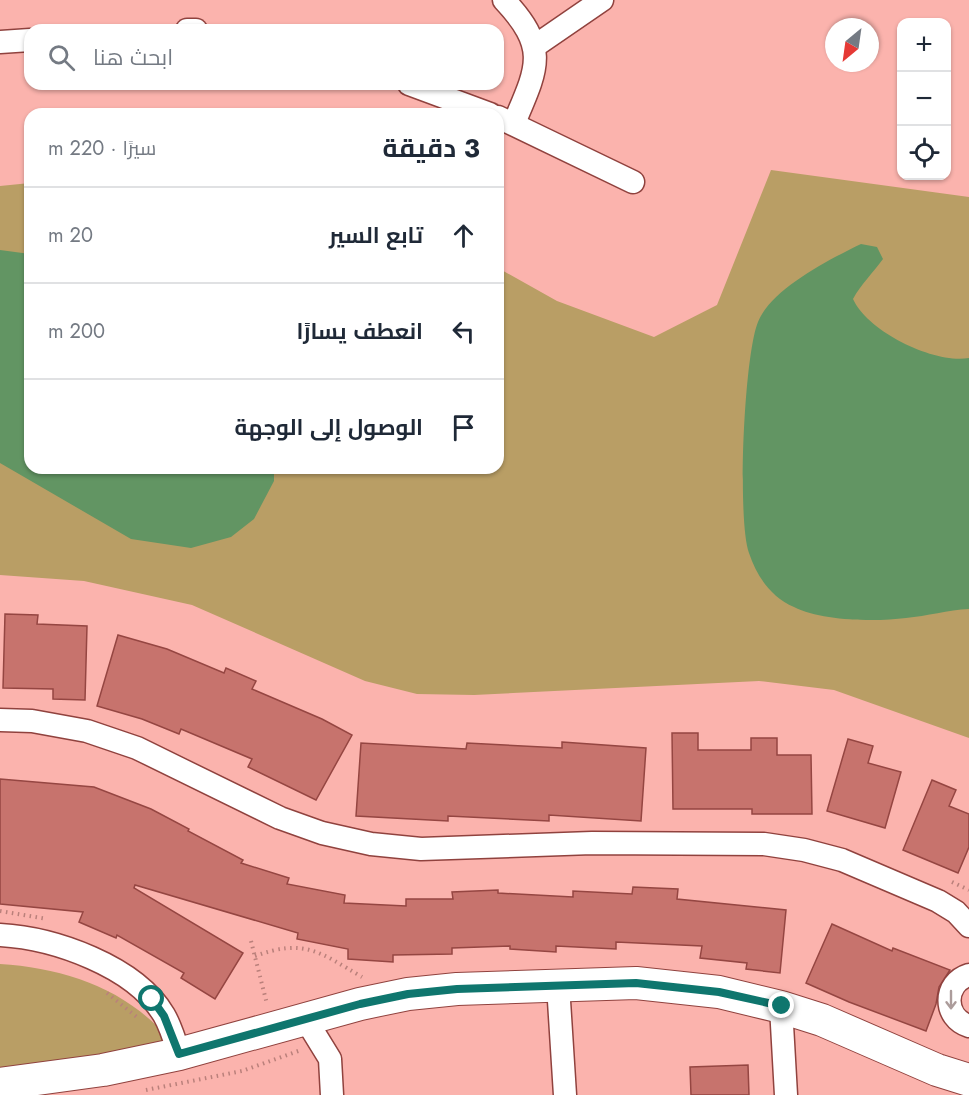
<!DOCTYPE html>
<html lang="ar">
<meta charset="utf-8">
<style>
body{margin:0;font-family:Jost,Cairo,sans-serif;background:#f6f6f7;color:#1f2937;direction:rtl}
.controls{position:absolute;right:18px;top:18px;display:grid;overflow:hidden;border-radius:12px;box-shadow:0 2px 4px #0004}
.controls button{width:54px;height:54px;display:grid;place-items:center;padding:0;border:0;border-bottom:2px solid #e0e1e3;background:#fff;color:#1f2937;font:30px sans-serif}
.compass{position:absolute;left:825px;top:18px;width:54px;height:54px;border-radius:50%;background:#fff;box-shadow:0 2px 4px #0004;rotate:209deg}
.stop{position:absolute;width:18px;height:18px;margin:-14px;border:4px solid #0f766e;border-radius:50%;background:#fff}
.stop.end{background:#0f766e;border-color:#fff;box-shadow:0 2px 6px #0008}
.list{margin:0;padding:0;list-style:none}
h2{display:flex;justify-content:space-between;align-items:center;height:78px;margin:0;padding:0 24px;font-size:26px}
h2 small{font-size:20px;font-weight:400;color:#747a83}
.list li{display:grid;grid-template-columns:39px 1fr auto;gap:18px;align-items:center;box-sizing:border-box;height:96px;padding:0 24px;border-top:2px solid #e0e1e3}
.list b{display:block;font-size:22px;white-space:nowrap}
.list em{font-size:20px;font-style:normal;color:#747a83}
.icon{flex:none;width:33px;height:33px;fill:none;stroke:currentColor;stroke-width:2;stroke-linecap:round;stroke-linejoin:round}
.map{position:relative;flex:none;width:969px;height:1095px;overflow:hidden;direction:ltr}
.search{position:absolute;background:#fff;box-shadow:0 2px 4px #0004;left:24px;top:24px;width:480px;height:66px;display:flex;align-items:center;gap:15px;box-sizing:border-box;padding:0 21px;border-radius:18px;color:#747a83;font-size:22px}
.panel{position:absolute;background:#fff;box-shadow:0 2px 4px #0004;left:24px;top:108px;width:480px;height:366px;border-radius:18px;direction:rtl}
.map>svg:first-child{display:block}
</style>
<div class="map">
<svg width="969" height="1095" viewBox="0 0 969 1095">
<rect width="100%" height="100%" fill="#fbb3ad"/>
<!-- green -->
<g fill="#b99e65">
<polygon points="771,170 969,197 969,738 834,690 759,681 474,695 417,694 365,681 192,605 84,581 0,575 0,186 30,183 30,468 498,468 498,268 557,301 654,337 717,305"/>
<path d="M0 964C64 968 125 988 168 1038L163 1053 0 1078Z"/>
</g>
<!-- water -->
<g fill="#629563">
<path d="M861 244 877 247 883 259C873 273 861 284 853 299 868 332 934 364 969 358V609C948 610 927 616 906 618 875 622 821 621 794 607 771 597 757 577 749 553 737 520 744 356 758 322 771 289 830 259 861 244Z"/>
<polygon points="0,250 30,254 30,468 274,468 274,481 254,519 231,537 191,548 131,539 0,463"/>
</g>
<!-- building -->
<g fill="#c7736d" stroke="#954642" stroke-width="1.5">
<polygon points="5,614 38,615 37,624 87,626 85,700 53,699 53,689 3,688"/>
<polygon points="118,635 167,649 224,673 226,668 256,681 252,689 322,719 352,735 316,800 248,767 252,759 181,729 179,734 142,719 97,706"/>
<polygon points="672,733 698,733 698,750 751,750 751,738 777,738 777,755 811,755 812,814 752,814 752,809 673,809"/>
<polygon points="848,739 873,746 868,763 901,772 885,828 827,811"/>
<polygon points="562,742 646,748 641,821 549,815 549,821 448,816 448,821 356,816 361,743 466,749 467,743 562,748"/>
<polygon points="0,779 94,787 151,809 189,829 188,831 243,860 241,863 289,878 287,884 345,895 344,903 406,906 406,899 453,899 452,892 498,890 498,893 573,897 573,891 632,894 633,887 678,889 677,899 786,910 780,973 746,969 747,963 700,958 702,946 616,942 616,949 556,946 556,952 510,949 510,946 452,948 452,954 393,955 393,962 348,959 348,949 297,939 298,933 135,885 134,888 243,953 215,999 181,978 184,973 117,935 116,938 79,922 83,912 0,904"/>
<polygon points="932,780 956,790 949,806 969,814 969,847 958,873 903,850"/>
<polygon points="832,924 892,951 893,948 950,970 939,987 936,1004 926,1031 849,1002 806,983"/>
<polygon points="748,1065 749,1095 691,1095 690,1067"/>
</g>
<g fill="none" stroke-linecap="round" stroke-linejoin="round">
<defs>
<g id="street">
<path d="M504 0C549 48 538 67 514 123"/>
<polyline points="187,30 196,30"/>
<polyline points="0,42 30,40"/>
<polyline points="535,46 602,0"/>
<polyline points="409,84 490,114"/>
<polyline points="498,117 633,182"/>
<polyline points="0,720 32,721 87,731 137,748 280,818 322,833 371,844 421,849 592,843 764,844 804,850 842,860 938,901 956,912 969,926"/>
<path d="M0 935C54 938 135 966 164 1015 171 1027 175 1041 179 1054"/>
<path d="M969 975C943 983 943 1018 969 1026"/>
<polyline points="558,985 565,1095"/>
<polyline points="781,1007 786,1095"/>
<polyline points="306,1020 330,1059 332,1095"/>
</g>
<polyline id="secondary" points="0,1084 103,1070 179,1054 360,1004 408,994 457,989 636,983 719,992 781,1007 822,1020 937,1070 969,1080"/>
</defs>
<!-- street casing -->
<use href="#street" stroke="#90423e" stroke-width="25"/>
<!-- secondary casing -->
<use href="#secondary" stroke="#90423e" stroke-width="34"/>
<!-- path -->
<g stroke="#ba807b" stroke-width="4" stroke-dasharray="1.5 4.5" stroke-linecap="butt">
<polyline points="952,882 969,890"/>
<polyline points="0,911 47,919"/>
<polyline points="251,941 267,1004"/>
<path d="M255 956C305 938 319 952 362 977"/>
<polyline points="107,993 138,1018"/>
<polyline points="146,1090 242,1071 301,1050"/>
</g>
<!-- street -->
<use href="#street" stroke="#fff" stroke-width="22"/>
<!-- secondary -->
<use href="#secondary" stroke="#fff" stroke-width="32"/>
</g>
<!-- one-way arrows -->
<defs><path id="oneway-shaft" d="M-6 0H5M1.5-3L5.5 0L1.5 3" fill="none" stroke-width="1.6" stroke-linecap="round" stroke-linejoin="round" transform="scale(1.5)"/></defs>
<use stroke="#ac9c9b" href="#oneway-shaft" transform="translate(951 1000) rotate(90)"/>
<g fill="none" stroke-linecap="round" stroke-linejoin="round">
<!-- route -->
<polyline stroke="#0f766e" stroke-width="8" points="152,999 164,1016 179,1054 360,1004 408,994 457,989 636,983 719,992 782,1006"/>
</g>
</svg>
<div class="controls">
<button>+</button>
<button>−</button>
<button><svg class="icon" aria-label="locate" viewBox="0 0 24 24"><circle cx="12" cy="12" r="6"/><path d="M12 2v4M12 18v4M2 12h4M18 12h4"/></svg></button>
</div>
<svg class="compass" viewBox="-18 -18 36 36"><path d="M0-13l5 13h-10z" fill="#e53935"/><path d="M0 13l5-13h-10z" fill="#747a83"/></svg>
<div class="stop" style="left:152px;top:999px"></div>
<div class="stop end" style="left:782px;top:1006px"></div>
<div class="search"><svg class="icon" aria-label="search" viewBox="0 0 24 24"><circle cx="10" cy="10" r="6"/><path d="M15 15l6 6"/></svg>ابحث هنا</div>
<section class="panel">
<h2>3 دقيقة<small>سيرًا · 220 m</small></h2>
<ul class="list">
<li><svg class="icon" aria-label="ahead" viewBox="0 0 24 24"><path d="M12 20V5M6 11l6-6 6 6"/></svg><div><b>تابع السير</b></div><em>20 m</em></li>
<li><svg class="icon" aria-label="left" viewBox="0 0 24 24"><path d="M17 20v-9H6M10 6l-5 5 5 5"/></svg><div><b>انعطف يسارًا</b></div><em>200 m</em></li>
<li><svg class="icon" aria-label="arrive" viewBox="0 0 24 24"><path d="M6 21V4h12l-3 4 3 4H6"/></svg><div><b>الوصول إلى الوجهة</b></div></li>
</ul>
</section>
</div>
